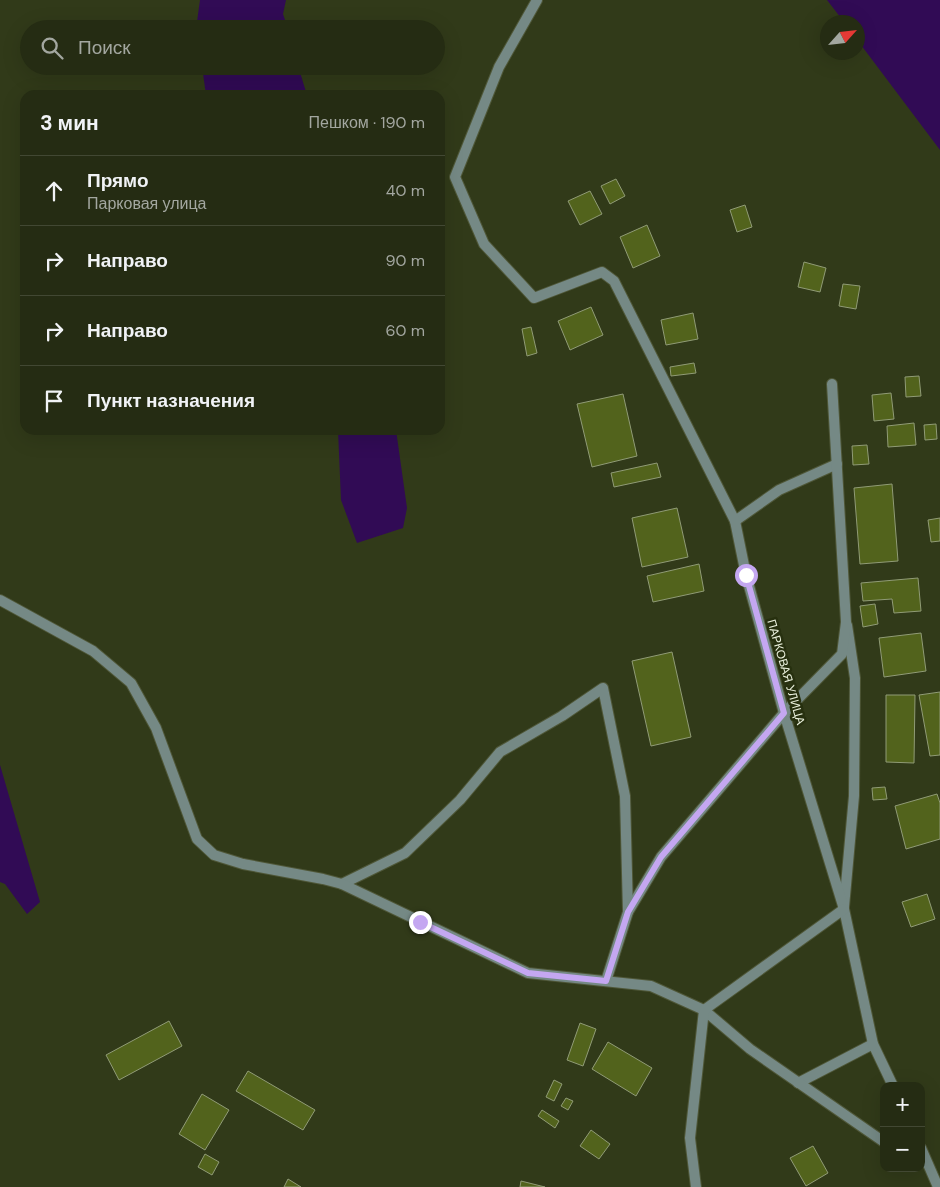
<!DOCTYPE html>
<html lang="ru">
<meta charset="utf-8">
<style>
body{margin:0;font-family:"DM Sans",sans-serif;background:#2d341c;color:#f1f3f6}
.controls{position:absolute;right:15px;bottom:15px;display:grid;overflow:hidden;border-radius:10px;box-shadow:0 5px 20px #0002}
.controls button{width:45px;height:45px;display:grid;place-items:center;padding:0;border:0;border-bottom:1px solid #424833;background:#252c13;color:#f1f3f6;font:25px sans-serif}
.compass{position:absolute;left:820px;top:15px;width:45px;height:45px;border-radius:50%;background:#252c13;box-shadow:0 5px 20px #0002;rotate:63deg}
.stop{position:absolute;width:15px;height:15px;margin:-11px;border:4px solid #c4a7f1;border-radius:50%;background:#fff}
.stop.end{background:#c4a7f1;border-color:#fff;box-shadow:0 1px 5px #0008}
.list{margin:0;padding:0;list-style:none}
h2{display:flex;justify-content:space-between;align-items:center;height:65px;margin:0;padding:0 20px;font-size:21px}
h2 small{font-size:16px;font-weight:400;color:#a3a7a0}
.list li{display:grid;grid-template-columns:32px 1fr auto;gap:15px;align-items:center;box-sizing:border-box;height:70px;padding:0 20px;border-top:1px solid #424833}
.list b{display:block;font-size:19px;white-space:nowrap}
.list p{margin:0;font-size:16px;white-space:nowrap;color:#a3a7a0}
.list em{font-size:16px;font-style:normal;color:#a3a7a0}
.icon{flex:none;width:28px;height:28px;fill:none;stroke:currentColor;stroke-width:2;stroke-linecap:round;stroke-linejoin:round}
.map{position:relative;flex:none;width:940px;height:1187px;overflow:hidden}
.search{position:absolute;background:#252c13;box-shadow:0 5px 20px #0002;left:20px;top:20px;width:425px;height:55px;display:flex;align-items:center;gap:12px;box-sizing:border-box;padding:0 18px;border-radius:28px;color:#a3a7a0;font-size:19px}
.panel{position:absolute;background:#252c13;box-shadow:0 5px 20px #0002;left:20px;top:90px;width:425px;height:345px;border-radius:15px}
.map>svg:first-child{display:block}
</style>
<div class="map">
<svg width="940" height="1187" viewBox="0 0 940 1187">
<rect width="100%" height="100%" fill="#313a19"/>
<!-- water -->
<g fill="#310b55">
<polygon points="200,0 286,0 283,14 288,29 196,29"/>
<polygon points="827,0 940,0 940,150 858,41 858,22 844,22"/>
<polygon points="202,66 298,66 307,95 206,95"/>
<polygon points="338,430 396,430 407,508 403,528 357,543 341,500"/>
<polygon points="0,765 40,902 27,914 5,884 0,882"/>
</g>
<!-- building -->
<g fill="#52631c" stroke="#909b76">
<polygon points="616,179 625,196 610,204 601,186"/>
<polygon points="590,191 602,214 580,225 568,201"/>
<polygon points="745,205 752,227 737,232 730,210"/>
<polygon points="647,225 660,256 633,268 620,237"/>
<polygon points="804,262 826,268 820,292 798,287"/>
<polygon points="843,284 860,286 856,309 839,306"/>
<polygon points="591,307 603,335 570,350 558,321"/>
<polygon points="693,313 698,339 666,345 661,320"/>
<polygon points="531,327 537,353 527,356 522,329"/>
<polygon points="694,363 696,373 671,376 670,367"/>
<polygon points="919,376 921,396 906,397 905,377"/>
<polygon points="891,393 894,419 874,421 872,395"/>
<polygon points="623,394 637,456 592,467 577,404"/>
<polygon points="914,423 916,445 888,447 887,426"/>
<polygon points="936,424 937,439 925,440 924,425"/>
<polygon points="867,445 869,464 853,465 852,446"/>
<polygon points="657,463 661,477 614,487 611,473"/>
<polygon points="892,484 898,561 860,564 854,488"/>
<polygon points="677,508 688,557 642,567 632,518"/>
<polygon points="940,518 940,541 931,542 928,520"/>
<polygon points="699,564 704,591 653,602 647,576"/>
<polygon points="918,578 921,611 894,613 892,599 863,601 861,583"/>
<polygon points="875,604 878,624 863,627 860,606"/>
<polygon points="921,633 926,671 884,677 879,638"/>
<polygon points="672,652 691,737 651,746 632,661"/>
<polygon points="940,692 940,755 930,756 919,695"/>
<polygon points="886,695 915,695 914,763 886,762"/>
<polygon points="885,787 887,799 873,800 872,788"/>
<polygon points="937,794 940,803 940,839 906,849 895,806"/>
<polygon points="927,894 935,919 911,927 902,902"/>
<polygon points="169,1021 182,1046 119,1080 106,1055"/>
<polygon points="580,1023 596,1029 583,1066 567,1060"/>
<polygon points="608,1042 652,1068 636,1096 592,1069"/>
<polygon points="248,1071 315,1110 303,1130 236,1091"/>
<polygon points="554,1080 562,1084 554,1101 546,1097"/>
<polygon points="202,1094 229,1110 205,1150 179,1134"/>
<polygon points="566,1098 573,1101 568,1110 561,1106"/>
<polygon points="542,1110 559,1121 555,1128 538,1116"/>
<polygon points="591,1130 610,1144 599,1159 580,1146"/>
<polygon points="813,1146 828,1173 806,1186 790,1158"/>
<polygon points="205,1154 219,1162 212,1175 198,1167"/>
<polygon points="288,1179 301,1187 284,1187"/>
<polygon points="521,1181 545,1187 520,1187"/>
</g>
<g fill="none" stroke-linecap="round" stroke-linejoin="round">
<defs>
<g id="service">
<polyline points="735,521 779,490 837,464"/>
<polyline points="342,884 405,853 460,800 500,752 562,716 603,688 625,796 628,912"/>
<polyline points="844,907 854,796 855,678 847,625"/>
<polyline points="798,1083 873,1044"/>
</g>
<g id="minor">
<polyline points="537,0 499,67 455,177 484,244 534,298 602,272 614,281 735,521 746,575 784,713 844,909 873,1044 893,1086"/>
<polyline points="0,600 93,651 131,683 156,728 197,839 214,855 243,864 323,879 342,884 528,973 651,986 704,1010 750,1049 884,1142"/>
<polyline points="606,981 628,912 661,857 784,713 842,654 846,622 832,384"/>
<polyline points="921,1148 938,1187"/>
<polyline points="696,1187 690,1138 704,1010 844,909"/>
</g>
</defs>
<!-- service casing -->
<use href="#service" stroke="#4f5738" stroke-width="12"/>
<!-- minor casing -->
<use href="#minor" stroke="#4f5738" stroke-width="12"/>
<!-- service -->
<use href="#service" stroke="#758985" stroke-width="10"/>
<!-- minor -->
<use href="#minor" stroke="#758985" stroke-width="10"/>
</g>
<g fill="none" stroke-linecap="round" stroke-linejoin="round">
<!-- route -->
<polyline stroke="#c4a7f1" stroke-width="6" points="420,922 528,973 606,981 628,912 661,857 784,713 746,575"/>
</g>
<g text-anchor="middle" stroke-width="5" stroke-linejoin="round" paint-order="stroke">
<!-- street labels -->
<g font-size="12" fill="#eaf0dc" stroke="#27300f">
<text transform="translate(786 672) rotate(74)" y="4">ПАРКОВАЯ УЛИЦА</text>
</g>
</g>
</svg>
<div class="controls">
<button>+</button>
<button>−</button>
</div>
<svg class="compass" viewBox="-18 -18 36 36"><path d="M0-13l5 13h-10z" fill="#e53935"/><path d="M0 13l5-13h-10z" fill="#a3a7a0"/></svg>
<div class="stop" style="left:746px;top:575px"></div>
<div class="stop end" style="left:420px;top:922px"></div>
<div class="search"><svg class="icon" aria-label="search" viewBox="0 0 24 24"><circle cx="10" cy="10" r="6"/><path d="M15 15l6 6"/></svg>Поиск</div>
<section class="panel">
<h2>3 мин<small>Пешком · 190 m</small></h2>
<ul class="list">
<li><svg class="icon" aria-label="ahead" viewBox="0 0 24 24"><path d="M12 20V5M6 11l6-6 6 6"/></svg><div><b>Прямо</b><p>Парковая улица</p></div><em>40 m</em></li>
<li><svg class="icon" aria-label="right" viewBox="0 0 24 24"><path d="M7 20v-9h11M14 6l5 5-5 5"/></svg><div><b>Направо</b></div><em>90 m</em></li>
<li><svg class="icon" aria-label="right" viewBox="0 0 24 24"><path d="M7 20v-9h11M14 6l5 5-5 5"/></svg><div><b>Направо</b></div><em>60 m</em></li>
<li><svg class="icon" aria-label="arrive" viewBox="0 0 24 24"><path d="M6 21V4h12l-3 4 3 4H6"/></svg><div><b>Пункт назначения</b></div></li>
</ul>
</section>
</div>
